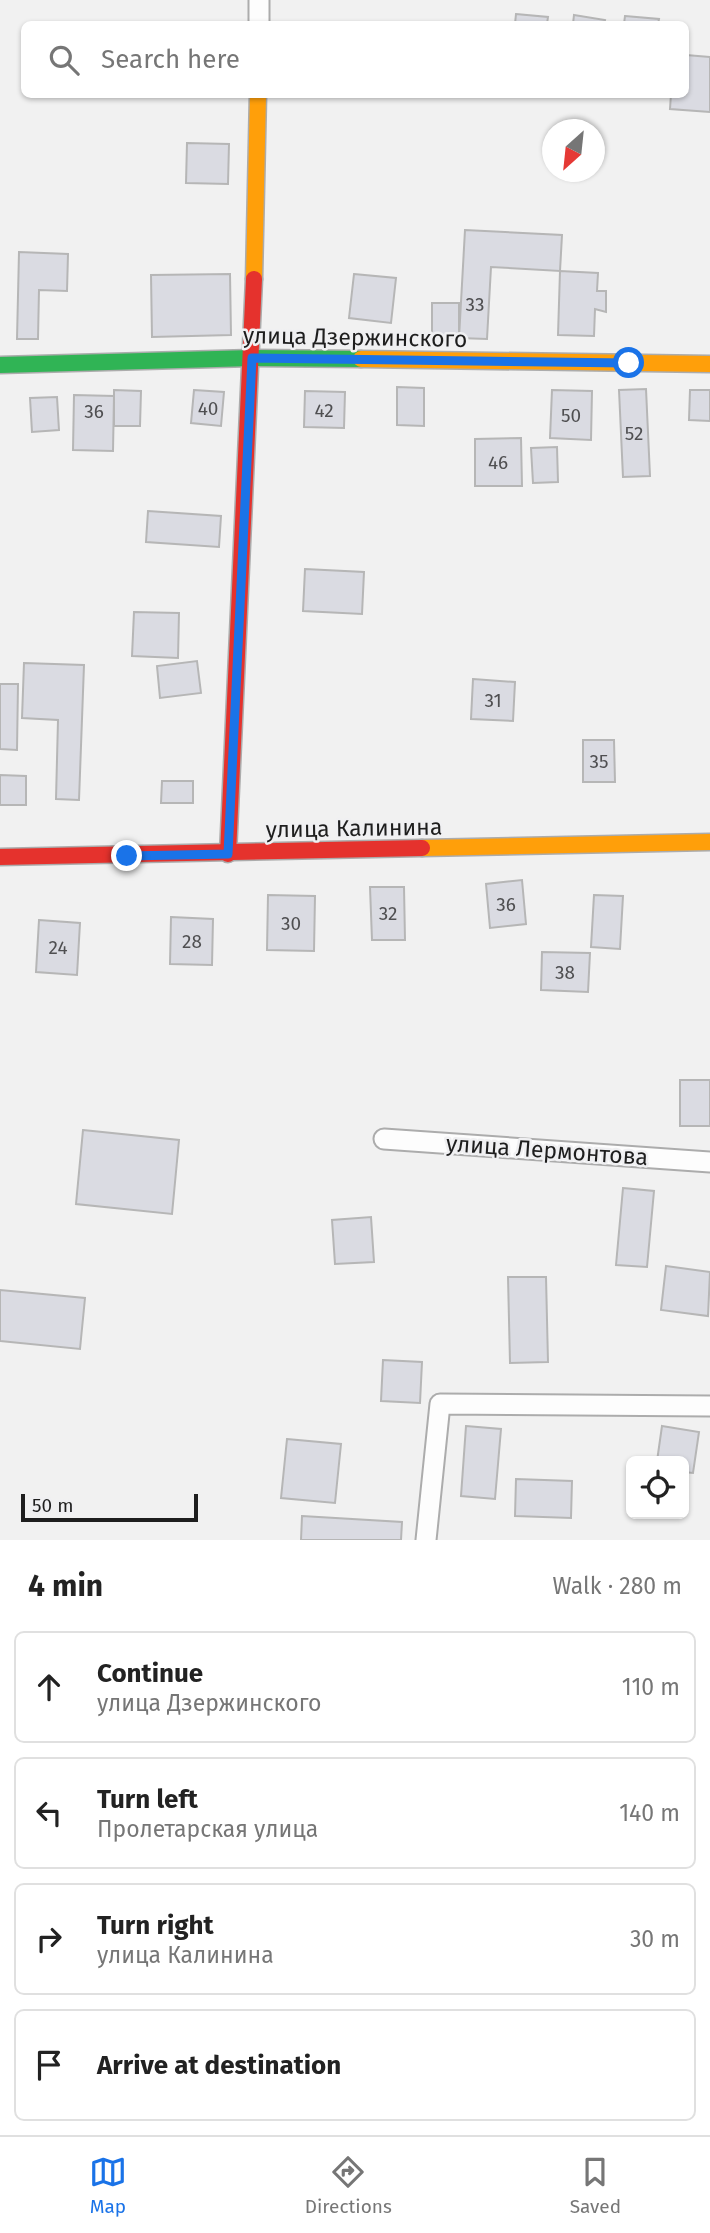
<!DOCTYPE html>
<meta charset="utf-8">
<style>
body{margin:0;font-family:"Fira Sans",sans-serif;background:#f2f2f2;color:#222}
.controls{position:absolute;right:21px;bottom:21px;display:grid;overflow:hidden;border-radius:10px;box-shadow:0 2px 5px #0004}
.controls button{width:63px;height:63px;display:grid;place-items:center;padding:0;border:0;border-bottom:2px solid #e0e0e0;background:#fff;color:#222;font:35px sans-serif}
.compass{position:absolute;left:542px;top:119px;width:63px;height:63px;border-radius:50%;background:#fff;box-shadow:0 2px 5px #0004;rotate:207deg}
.scale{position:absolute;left:21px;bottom:18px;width:177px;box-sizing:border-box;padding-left:7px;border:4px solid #1e1e1e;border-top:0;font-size:19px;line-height:24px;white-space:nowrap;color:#1e1e1e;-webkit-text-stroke:5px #f0f0f2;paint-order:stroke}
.stop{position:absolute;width:21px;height:21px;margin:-16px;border:5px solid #1a73e8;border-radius:50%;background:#fff}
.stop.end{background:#1a73e8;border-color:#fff;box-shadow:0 2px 7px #0008}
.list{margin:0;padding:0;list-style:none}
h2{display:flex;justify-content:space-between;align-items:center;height:91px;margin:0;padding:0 28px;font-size:30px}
h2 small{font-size:23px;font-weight:400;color:#767676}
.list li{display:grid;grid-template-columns:46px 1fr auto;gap:21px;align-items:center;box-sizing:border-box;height:112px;margin:0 14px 14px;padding:0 14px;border:2px solid #e0e0e0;border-radius:10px}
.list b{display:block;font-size:26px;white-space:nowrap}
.list p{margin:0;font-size:23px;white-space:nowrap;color:#767676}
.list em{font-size:23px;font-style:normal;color:#767676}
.icon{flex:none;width:38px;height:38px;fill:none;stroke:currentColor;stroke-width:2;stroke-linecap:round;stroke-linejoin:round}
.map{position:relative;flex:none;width:710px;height:1540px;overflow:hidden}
.search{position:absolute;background:#fff;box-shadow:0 2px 5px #0004;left:21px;right:21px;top:21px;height:77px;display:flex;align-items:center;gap:18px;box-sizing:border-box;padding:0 24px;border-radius:10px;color:#767676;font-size:26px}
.sheet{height:595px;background:#fff}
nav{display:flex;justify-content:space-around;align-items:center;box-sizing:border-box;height:98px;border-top:2px solid #e0e0e0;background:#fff;font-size:19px;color:#767676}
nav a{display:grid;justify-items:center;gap:4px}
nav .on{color:#1a73e8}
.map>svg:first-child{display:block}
</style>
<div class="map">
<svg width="710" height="1540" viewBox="0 0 710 1540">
<rect width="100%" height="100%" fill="#f1f1f1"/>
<!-- building -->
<g fill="#dadbe2" stroke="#b6b6b6" stroke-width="2">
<polygon points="516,14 548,17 547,24 515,24"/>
<polygon points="574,15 605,20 604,24 573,24"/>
<polygon points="625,16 659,19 658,24 624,24"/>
<polygon points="686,55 710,57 710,112 670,109 671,94 686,94"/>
<polygon points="187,143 229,144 228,184 186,183"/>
<polygon points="465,230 562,235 560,271 491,267 487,339 459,338"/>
<polygon points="19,252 68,254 67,291 39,290 38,339 17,339"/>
<polygon points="560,271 598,273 597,291 606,291 606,312 595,309 594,336 558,335"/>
<polygon points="230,274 231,335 152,337 151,275"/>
<polygon points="354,274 396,278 391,323 349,318"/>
<polygon points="432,303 459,303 459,338 432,337"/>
<polygon points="397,387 424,388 424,426 397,425"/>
<polygon points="646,389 650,476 623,477 619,390"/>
<polygon points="114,390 141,391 140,426 114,426"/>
<polygon points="194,390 224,392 221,426 191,423"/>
<polygon points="552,390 592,391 591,440 550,438"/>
<polygon points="690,390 710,390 710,421 689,420"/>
<polygon points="305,391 345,392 344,428 304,427"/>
<polygon points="74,395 114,396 113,451 73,450"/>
<polygon points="57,397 59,430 32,432 30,398"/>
<polygon points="521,438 522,486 475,486 475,439"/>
<polygon points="557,447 558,482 533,483 531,448"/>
<polygon points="148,511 221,516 219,547 146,542"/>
<polygon points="305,569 364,572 362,614 303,611"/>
<polygon points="134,612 179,613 178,658 132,656"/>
<polygon points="197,661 201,693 160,698 157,666"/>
<polygon points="24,663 84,665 79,800 56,799 58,720 22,718"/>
<polygon points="473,679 515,682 513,721 471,719"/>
<polygon points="0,684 18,684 17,750 0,749"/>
<polygon points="583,740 614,740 615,782 583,782"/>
<polygon points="0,775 26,776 26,805 0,805"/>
<polygon points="162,781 193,781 193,803 161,803"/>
<polygon points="522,880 526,924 490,928 486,884"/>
<polygon points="370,887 404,887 405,940 372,940"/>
<polygon points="268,895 315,896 314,951 267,950"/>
<polygon points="594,895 623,896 620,949 591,947"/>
<polygon points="171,917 213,919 212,965 170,964"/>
<polygon points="39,920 80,923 77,975 36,972"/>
<polygon points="542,952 590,953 588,992 541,990"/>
<rect x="680" y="1080" width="30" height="46"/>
<polygon points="83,1130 179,1140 172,1214 76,1204"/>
<polygon points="623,1188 654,1191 647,1267 616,1265"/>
<polygon points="371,1217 374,1262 335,1264 332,1220"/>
<polygon points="666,1266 710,1272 708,1316 661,1310"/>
<polygon points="508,1277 546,1277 548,1362 510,1363"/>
<polygon points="0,1290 85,1298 80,1349 0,1341"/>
<polygon points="383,1360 422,1362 420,1403 381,1401"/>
<polygon points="466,1426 501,1429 495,1499 461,1496"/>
<polygon points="662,1426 699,1432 693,1473 684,1472 684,1461 657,1461"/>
<polygon points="287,1439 341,1444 335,1503 281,1498"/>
<polygon points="516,1479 572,1481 571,1518 515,1516"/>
<polygon points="302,1516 402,1522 401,1540 301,1540"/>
</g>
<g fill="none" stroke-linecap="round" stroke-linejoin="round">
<defs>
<g id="street">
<polyline points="259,24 259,0"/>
<polyline points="384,1139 710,1162"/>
<polyline points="426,1540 440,1404 710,1406"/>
</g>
<polyline id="fast" points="0,365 252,358 361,359"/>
<g id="slow">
<polyline points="254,279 258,94"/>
<polyline points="361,359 710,364"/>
<polyline points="422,848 710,842"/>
</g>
<g id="jam">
<polyline points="228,854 254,279"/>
<polyline points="0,857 422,848"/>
</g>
</defs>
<!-- street casing -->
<use href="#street" stroke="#acacac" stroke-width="23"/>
<!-- fast casing -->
<use href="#fast" stroke="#acacac" stroke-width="19"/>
<!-- slow casing -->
<use href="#slow" stroke="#acacac" stroke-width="19"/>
<!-- jam casing -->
<use href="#jam" stroke="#acacac" stroke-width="19"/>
<!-- street -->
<use href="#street" stroke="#fdfdfd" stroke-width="19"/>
<!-- fast -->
<use href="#fast" stroke="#30b455" stroke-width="16"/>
<!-- slow -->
<use href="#slow" stroke="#ff9f0a" stroke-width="16"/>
<!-- jam -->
<use href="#jam" stroke="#e5322d" stroke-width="16"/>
</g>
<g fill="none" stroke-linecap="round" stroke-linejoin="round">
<!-- route -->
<polyline stroke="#1a73e8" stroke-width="9" points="127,856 228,854 252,358 629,363"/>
</g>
<g text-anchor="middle" stroke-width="5" stroke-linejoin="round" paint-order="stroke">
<!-- number labels -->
<g font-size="19" fill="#4f4f51">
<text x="475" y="311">33</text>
<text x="208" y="415">40</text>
<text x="324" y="417">42</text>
<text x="94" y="418">36</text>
<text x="571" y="422">50</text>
<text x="634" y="440">52</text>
<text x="498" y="469">46</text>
<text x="493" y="707">31</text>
<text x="599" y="768">35</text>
<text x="506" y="911">36</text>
<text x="388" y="920">32</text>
<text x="291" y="930">30</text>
<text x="192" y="948">28</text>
<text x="58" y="954">24</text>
<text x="565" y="979">38</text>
</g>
<!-- street labels -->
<g font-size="23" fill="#1e1e1e" stroke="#f0f0f2">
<text transform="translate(355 337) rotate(1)" y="8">улица Дзержинского</text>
<text transform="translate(354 828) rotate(-1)" y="8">улица Калинина</text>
<text transform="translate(547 1150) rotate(4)" y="8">улица Лермонтова</text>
</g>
</g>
</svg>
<div class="controls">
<button><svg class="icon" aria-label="locate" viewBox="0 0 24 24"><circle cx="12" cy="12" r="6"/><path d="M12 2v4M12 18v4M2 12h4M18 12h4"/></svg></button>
</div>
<svg class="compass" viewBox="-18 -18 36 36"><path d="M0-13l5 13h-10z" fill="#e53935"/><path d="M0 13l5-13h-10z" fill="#767676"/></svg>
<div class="scale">50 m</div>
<div class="stop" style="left:629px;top:363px"></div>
<div class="stop end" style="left:127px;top:856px"></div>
<div class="search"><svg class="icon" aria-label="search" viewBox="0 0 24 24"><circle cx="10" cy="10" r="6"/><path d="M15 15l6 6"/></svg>Search here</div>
</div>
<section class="sheet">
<h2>4 min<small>Walk · 280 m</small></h2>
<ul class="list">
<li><svg class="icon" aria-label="ahead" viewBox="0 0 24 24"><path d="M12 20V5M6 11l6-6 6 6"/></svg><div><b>Continue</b><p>улица Дзержинского</p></div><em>110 m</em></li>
<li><svg class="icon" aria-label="left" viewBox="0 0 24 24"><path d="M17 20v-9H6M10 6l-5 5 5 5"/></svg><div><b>Turn left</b><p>Пролетарская улица</p></div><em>140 m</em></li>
<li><svg class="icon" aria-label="right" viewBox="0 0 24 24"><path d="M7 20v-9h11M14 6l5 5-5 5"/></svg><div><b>Turn right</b><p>улица Калинина</p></div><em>30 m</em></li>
<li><svg class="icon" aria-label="arrive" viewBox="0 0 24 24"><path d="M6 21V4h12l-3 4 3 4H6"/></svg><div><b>Arrive at destination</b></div></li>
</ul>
</section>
<nav>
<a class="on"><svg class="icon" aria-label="map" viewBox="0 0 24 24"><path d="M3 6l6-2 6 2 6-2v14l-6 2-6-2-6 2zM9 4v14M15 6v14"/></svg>Map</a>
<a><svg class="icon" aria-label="directions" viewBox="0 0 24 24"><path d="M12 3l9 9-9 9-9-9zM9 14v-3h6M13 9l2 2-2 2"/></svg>Directions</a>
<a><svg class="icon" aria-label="saved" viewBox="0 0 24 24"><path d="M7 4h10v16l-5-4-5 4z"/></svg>Saved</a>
</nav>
